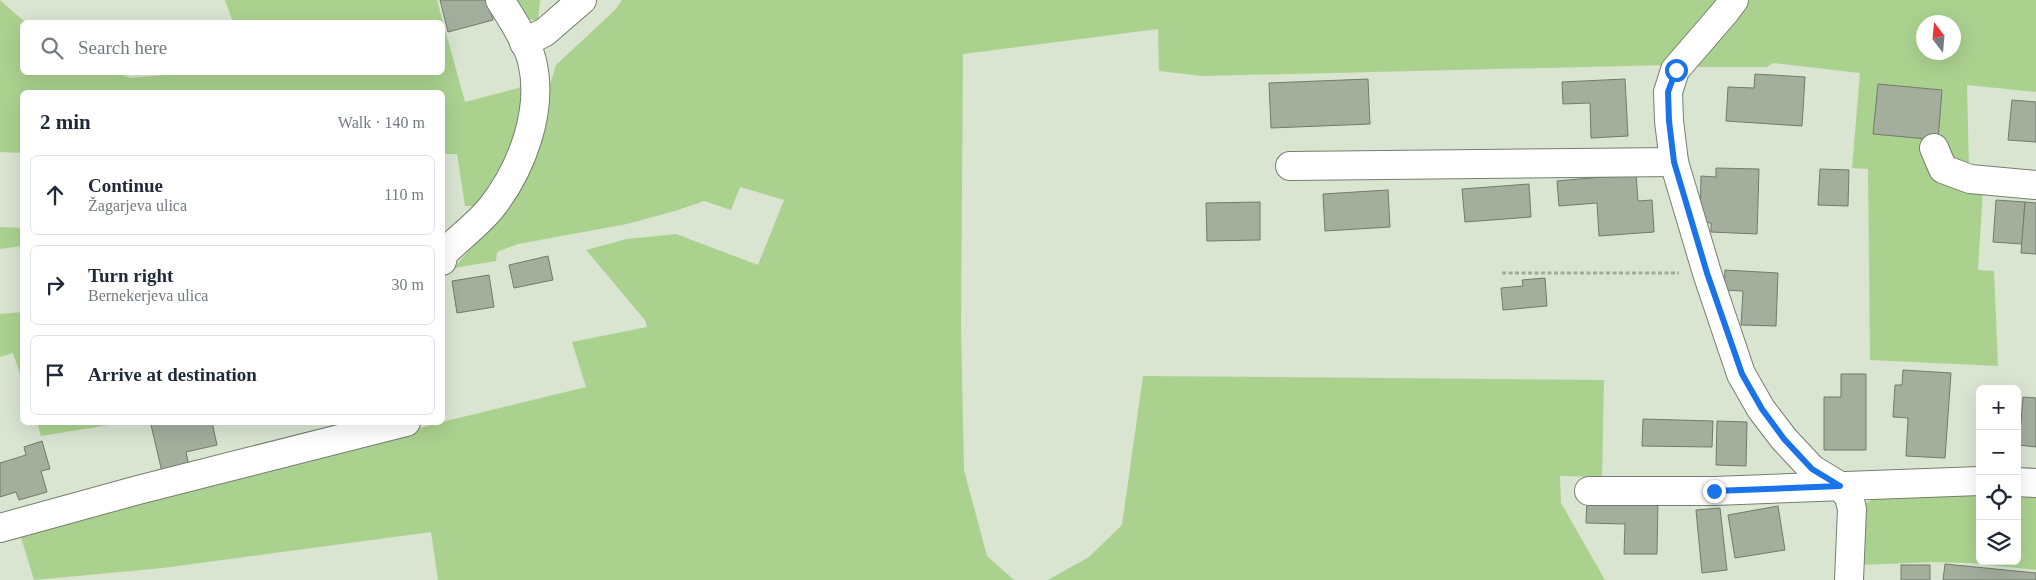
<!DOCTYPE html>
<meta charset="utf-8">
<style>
body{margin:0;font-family:"Times New Roman",serif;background:#f6f6f7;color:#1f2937}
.controls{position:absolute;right:15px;bottom:15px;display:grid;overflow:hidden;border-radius:8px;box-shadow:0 5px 20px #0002}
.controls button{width:45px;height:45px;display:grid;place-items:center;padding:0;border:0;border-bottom:1px solid #e0e1e3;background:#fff;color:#1f2937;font:25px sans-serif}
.compass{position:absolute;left:1916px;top:15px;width:45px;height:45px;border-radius:50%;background:#fff;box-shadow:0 5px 20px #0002;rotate:344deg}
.stop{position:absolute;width:15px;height:15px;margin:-11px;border:4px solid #1a73e8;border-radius:50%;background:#fff}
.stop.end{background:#1a73e8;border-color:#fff;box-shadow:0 1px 5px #0008}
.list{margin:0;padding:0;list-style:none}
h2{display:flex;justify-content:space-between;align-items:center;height:65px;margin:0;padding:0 20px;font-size:21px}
h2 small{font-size:16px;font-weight:400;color:#747a83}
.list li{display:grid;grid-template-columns:32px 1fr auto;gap:15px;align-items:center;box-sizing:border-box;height:80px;margin:0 10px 10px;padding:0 10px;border:1px solid #e0e1e3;border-radius:8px}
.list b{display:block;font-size:19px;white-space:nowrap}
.list p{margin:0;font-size:16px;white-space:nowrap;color:#747a83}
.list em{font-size:16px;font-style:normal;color:#747a83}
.icon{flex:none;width:28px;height:28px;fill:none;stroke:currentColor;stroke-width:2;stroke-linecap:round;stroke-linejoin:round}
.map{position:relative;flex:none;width:2036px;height:580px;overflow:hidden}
.search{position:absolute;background:#fff;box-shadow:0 5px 20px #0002;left:20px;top:20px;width:425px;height:55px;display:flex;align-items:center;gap:12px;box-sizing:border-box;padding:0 18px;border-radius:8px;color:#747a83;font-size:19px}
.panel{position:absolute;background:#fff;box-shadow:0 5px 20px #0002;left:20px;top:90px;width:425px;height:335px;border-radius:8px}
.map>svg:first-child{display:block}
</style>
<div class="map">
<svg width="2036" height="580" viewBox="0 0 2036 580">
<rect width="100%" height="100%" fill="#d9e4d1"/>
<!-- green -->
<g fill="#abd18f" fill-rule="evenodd">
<polygon points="0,0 25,22 22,22 22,72 116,73 131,78 199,72 442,72 442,22 233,22 225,0 437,0 465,102 526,86 511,160 480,206 465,206 457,154 443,154 442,92 22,92 22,153 0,152"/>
<polygon points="512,0 540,0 538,21 525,18"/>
<polygon points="622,0 1726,0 1668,65 1203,76 1159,71 1158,29 963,54 961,326 964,470 987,556 1014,580 438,580 431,532 163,568 34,580 20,534 446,421 586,387 572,342 647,327 645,320 586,250 627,239 676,234 758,265 784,200 740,187 731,210 704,201 675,211 627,224 518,244 497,252 496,261 454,268 490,225 544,104 556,65 615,10"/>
<path d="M1741 0H2036V92L1967 85 1969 170 1984 173 1978 270 1994 271 1998 366 1870 360 1868 169 1852 168 1860 73 1773 63 1767 67H1696L1690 64ZM1924 22H1954V52H1924Z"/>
<polygon points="0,227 22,228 22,246 0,249"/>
<polygon points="22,312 22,380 13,353 0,357 0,314"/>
<polygon points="1143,376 1604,380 1602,477 1560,476 1561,503 1605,580 1048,580 1089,557 1122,525"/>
<polygon points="37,422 121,422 121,423 41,436"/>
<path d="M1980 491V561H2017V492H2036V570L1972 563 1932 562 1862 565 1863 506C1880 488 1954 492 1980 491Z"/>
</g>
<!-- building -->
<g fill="#a4ae9d" stroke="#717b6a">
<polygon points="440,0 488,0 493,20 448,32"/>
<polygon points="1755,74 1805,77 1802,126 1726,121 1728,87 1754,88"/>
<polygon points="1368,79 1370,124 1271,128 1269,83"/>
<polygon points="1625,79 1628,136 1591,138 1590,103 1563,104 1562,82"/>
<polygon points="1878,84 1942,90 1938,140 1873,134"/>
<polygon points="2012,100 2036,102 2036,142 2008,140"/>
<polygon points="1716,168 1759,169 1757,234 1711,232 1711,223 1700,222 1701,176 1716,177"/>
<polygon points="1820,169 1849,170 1848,206 1818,205"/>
<polygon points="1636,174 1638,201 1652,200 1654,232 1599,236 1597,203 1559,206 1557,181"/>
<polygon points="1529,184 1531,217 1465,222 1462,189"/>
<polygon points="1388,190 1390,227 1325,231 1323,194"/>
<polygon points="1996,200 2025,202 2022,244 1993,242"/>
<polygon points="1260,202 1260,240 1207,241 1206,203"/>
<polygon points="2025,202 2036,203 2036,254 2021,253"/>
<polygon points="548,256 553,280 514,288 509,265"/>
<polygon points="1725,270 1778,273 1776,326 1741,325 1743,291 1724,290"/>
<polygon points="489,275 494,307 457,313 452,281"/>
<polygon points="1545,278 1547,306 1503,310 1501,288 1523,286 1522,280"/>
<polygon points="1903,370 1951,373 1945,458 1906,456 1908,418 1893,417 1895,385 1902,385"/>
<polygon points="1841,374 1866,374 1866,450 1824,450 1824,397 1841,397"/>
<polygon points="2023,397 2036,398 2036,447 2019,445"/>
<polygon points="1643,419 1713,421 1712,447 1642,446"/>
<polygon points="1717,421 1747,422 1746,466 1716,465"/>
<polygon points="164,422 212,422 217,445 186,452 189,466 162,472 151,425"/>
<polygon points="42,441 50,469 41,471 47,492 19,500 16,492 0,497 0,463 26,455 24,447"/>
<polygon points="1587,499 1658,499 1657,554 1624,554 1625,524 1586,523"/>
<polygon points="1778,506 1785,550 1735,558 1728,515"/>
<polygon points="1720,508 1727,570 1702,573 1696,510"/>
<polygon points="1945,564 2036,573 2036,580 1943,580"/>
<rect x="1901" y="565" width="29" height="15"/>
</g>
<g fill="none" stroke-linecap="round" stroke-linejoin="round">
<defs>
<g id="minor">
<polyline points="1734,0 1725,12 1675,70 1668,92 1669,121 1674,162 1707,273 1741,374 1761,409 1784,439 1812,469 1840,486 1849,497 1852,509 1849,580"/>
<polyline points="524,43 545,32 582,0"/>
<polyline points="1934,148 1943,169 1970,179 2036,185"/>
<polyline points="1290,166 1674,162"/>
<path d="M442 261 444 253C459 238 478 224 491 208 522 169 544 110 532 61 528 43 510 16 500 0"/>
<polyline points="2017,482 2036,483"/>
<polyline points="1589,491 1714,491 1980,481"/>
<polyline points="0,528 138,490 406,422"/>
</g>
</defs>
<!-- minor casing -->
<use href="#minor" stroke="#757f6e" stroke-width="30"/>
<!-- path -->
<polyline stroke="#a2ab9c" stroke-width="3" stroke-dasharray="4 2.5" stroke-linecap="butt" points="1502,273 1679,273"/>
<!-- minor -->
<use href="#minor" stroke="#fff" stroke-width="28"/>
</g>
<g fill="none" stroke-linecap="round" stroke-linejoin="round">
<!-- route -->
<polyline stroke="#1a73e8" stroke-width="6" points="1676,70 1668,92 1669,121 1674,162 1707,273 1742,374 1762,409 1784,439 1812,469 1840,486 1714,491"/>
</g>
</svg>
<div class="controls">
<button>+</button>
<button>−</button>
<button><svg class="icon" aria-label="locate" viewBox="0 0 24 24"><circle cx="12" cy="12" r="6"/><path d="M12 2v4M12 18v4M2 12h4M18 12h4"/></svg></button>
<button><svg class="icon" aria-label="layers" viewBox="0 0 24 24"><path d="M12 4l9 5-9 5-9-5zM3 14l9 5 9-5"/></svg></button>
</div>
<svg class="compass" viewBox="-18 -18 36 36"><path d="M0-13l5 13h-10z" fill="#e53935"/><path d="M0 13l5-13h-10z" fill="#747a83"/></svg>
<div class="stop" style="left:1676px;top:70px"></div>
<div class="stop end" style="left:1714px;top:491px"></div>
<div class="search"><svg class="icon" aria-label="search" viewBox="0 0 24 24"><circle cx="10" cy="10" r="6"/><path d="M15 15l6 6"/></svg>Search here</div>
<section class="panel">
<h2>2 min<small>Walk · 140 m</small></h2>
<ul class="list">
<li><svg class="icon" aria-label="ahead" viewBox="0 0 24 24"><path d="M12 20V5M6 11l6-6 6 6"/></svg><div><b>Continue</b><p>Žagarjeva ulica</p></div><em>110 m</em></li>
<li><svg class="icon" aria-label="right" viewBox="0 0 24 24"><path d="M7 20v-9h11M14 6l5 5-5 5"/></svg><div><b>Turn right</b><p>Bernekerjeva ulica</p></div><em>30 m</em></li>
<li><svg class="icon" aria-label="arrive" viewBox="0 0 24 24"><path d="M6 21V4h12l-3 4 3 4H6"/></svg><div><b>Arrive at destination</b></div></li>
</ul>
</section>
</div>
